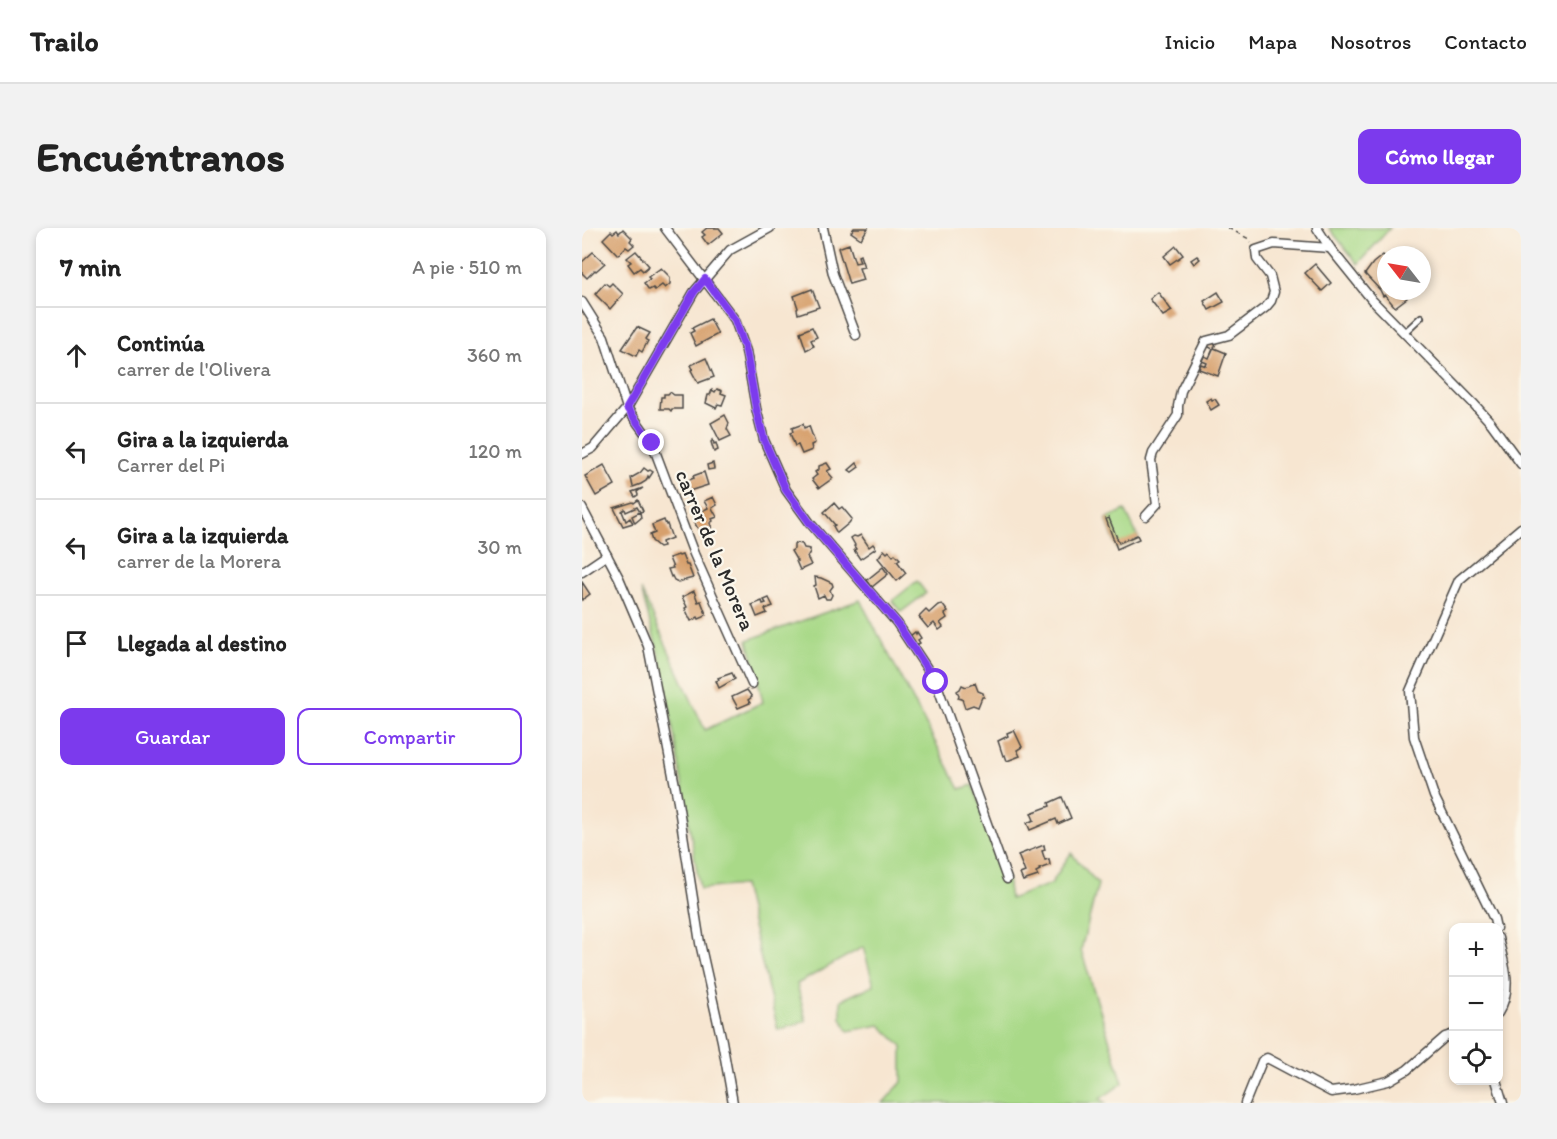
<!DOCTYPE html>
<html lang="es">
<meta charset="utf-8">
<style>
body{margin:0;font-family:Itim,sans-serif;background:#f2f2f2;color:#222}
.controls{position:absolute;right:18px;bottom:18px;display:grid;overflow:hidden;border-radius:12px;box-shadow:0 3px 9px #0003}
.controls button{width:54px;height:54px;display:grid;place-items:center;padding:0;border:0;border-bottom:2px solid #e0e0e0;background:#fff;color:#222;font:30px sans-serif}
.compass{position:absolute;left:795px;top:18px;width:54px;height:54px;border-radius:50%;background:#fff;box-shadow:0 3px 9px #0003;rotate:301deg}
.stop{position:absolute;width:18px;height:18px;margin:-14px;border:4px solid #7c3aed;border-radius:50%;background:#fff}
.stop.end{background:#7c3aed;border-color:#fff;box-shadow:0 2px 6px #0008}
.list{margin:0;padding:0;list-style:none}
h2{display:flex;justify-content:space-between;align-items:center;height:78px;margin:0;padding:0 24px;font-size:26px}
h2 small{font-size:20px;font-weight:400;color:#767676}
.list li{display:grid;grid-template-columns:39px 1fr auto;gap:18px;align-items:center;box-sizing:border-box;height:96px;padding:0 24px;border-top:2px solid #e0e0e0}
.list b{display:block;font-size:22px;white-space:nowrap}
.list p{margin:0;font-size:20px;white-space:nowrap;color:#767676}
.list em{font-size:20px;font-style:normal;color:#767676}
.actions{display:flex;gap:12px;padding:18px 24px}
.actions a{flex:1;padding:14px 0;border:2px solid #7c3aed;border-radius:12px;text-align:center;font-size:21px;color:#7c3aed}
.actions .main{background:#7c3aed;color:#fff}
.icon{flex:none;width:33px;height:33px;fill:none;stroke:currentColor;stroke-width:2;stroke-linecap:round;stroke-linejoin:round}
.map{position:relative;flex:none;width:939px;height:875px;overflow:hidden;border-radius:12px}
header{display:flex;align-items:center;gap:36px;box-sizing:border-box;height:84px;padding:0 30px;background:#fff;border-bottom:2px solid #e0e0e0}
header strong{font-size:28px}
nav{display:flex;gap:33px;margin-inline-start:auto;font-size:21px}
.intro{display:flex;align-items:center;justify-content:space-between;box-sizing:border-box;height:144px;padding:0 36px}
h1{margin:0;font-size:42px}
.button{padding:15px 27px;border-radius:12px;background:#7c3aed;color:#fff;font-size:21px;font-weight:700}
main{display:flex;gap:36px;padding:0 36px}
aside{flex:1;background:#fff;border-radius:12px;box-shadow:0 3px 9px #0003}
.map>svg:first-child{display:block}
</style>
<header>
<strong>Trailo</strong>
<nav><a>Inicio</a><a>Mapa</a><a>Nosotros</a><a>Contacto</a></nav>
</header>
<div class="intro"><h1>Encuéntranos</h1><a class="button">Cómo llegar</a></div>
<main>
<aside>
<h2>7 min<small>A pie · 510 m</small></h2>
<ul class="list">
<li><svg class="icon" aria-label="ahead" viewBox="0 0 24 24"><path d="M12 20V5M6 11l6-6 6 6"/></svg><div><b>Continúa</b><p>carrer de l'Olivera</p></div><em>360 m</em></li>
<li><svg class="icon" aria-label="left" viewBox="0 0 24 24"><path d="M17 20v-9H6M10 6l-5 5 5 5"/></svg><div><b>Gira a la izquierda</b><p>Carrer del Pi</p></div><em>120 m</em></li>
<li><svg class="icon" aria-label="left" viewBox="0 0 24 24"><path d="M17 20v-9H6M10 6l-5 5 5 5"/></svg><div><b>Gira a la izquierda</b><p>carrer de la Morera</p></div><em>30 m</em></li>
<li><svg class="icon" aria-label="arrive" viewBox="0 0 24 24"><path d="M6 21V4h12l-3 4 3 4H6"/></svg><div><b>Llegada al destino</b></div></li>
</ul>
<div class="actions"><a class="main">Guardar</a><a>Compartir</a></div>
</aside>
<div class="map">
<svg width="939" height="875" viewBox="0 0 939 875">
<rect width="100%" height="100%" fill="#fbf7ec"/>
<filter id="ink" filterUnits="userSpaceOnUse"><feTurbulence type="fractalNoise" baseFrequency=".0167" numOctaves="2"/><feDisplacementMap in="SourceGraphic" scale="12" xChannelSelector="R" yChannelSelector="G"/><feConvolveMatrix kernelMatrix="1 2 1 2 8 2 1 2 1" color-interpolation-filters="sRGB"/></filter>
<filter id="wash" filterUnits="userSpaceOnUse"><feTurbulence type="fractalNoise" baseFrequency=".008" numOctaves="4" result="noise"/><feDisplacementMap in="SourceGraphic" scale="24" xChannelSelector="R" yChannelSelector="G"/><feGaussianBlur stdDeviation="1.35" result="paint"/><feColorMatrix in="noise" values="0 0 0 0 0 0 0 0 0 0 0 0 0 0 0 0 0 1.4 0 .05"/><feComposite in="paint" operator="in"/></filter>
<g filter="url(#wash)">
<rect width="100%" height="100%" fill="#f7e6d1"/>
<!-- green -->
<g fill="#a9d988" stroke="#6a825a" stroke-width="1.5">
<polygon points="747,0 808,0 776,36"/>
<polygon points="543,282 557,311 535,321 524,291"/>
<polygon points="335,353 344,365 319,384 310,373"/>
<polygon points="59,362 123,502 181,474 166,412 278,372 378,561 391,557 425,651 428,671 469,656 489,625 516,656 499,722 541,855 518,871 524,875 301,875 320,854 320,818 298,797 266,803 259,790 259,772 292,757 281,719 215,756 224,793 196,802 161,657 118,661 81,442"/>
</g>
<g id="blocks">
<!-- building -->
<g fill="#d7a06d">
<polygon points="125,0 137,0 141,5 126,17 120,9 123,7 120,4"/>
<polygon points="272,0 286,0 279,11 269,4"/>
<polygon points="41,1 50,10 48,13 52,17 47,21 44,19 36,27 21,11 29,3 31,5 35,2 37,5"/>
<polygon points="267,16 273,35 278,34 276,28 278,27 282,39 277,40 281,52 267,56 256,20"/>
<polygon points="594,18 601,27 588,36 582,28"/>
<polygon points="54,23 67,38 61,43 58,40 52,44 46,36 49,34 45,30"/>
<polygon points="11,24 23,35 14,43 13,42 5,50 0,45 0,34"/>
<polygon points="801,27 804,30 804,63 819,63 825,70 813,79 803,67 801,68 798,62 783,46 791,35"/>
<polygon points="615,28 618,31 612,36 609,32"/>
<polygon points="733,36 749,55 740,63 723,45"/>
<polygon points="79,40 88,49 88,56 83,60 80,57 73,62 71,60 67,62 62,55 68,51 66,49"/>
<polygon points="23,55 27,58 30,55 41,66 28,81 13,66"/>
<polygon points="230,61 237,79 216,86 215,81 216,80 212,68"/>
<polygon points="576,64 590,83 581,88 568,71"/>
<polygon points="636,64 642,74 627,82 622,73"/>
<polygon points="128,91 136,106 114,118 108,105 112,103 110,100"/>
<polygon points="55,99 68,105 64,111 66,113 60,124 57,122 54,128 40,121"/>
<polygon points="230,99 235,109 229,112 232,118 224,122 218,104"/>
<polygon points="635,113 632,120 644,125 636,148 617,141 619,136 624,138 625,135 620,133 622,128 627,130 631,121 625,118 627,115"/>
<polygon points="124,130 132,149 116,155 109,142 111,141 109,137"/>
<polygon points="135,161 140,163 139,165 144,167 140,177 136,176 134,180 124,175 126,167 128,167 130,162 133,164"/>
<polygon points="88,164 92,167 100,167 100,181 90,181 89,183 87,181 78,181 79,169 82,169 82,166 86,166"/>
<polygon points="629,170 630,172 633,171 637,177 629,182 624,173"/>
<polygon points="143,187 147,195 145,201 149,208 138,213 129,195"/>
<polygon points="221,196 222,200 227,198 233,215 229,217 230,222 220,226 216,217 213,218 208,205 211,204 210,200"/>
<polygon points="131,212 132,216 134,215 136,222 132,224 129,214"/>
<polygon points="131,235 132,241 126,242 125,237"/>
<polygon points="245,235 249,241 245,243 251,250 237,260 230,251 235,247 233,244 237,241 237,238"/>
<polygon points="275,235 277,239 270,244 267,242"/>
<polygon points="22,237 33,257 14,268 3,248"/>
<polygon points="62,240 66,243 68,242 71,244 67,250 66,248 64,253 59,256 51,259 49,250 58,245"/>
<polygon points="122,244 126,257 107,263 104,253 112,250 111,248"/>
<polygon points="61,260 55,264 56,267 53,269 50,264"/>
<polygon points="131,269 135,277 130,280 135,289 130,291 131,293 128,295 130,300 119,306 112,294 114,293 111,287 114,285 113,283 118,280 120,283 126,280 122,273"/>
<polygon points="56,272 61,283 58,284 59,290 53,295 50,288 58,284 55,279 44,284 43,281 40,283 44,293 48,290 51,295 41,298 32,280 51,274 52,275"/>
<polygon points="252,275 257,281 260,279 270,291 267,295 255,305 251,298 253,297 242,284"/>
<polygon points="527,290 537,315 555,307 557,311 535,321 524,291"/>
<polygon points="82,292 84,297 85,296 90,310 80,314 81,318 77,319 70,313 68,307 73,305 70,297"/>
<polygon points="279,307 287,319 291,316 294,320 278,331 272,322 274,321 272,318 273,317 269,310 272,308 275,309"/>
<polygon points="215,315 220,316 222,320 228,321 228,324 225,329 229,337 218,342 214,333 215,333 209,323 212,321 212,317"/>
<polygon points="302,322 305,325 307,323 311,328 313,326 318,331 315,333 324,345 315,353 296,330"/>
<polygon points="96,327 97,328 100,327 104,337 106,337 111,350 96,354 92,352 90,348 89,349 86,341 91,340 87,330"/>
<polygon points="301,339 306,346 290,359 285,352"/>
<polygon points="233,349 239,350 250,355 251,358 248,362 250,367 248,371 244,371 242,367 236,370 232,358 234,357"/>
<polygon points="0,354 8,366 0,372"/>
<polygon points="112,363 116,374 119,373 124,386 122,389 117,391 116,389 109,393 103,380 105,379 100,369"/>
<polygon points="187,370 191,378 183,381 185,385 175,389 170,377 180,373 181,376 184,375 182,372"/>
<polygon points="360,376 366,384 363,386 365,390 358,395 361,399 357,402 352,395 346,400 337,389 344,382 347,385 356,377"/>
<polygon points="333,404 334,406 335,404 339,410 336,412 338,415 333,418 327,409"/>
<polygon points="150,445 153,451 137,460 134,453 137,452 136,450"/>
<polygon points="393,455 396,463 401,465 402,469 400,469 396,479 391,477 383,480 380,471 376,470 377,467 375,463 378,461 380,457 384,459"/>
<polygon points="165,462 170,469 166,472 168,475 156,480 150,469"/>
<polygon points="432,502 440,519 435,522 438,528 425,533 423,527 421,528 416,513 426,508 425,505"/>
<polygon points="480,569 489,590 476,596 474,591 448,602 445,595 452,592 449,585 468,578 467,575"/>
<polygon points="462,617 463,622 460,623 463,632 467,631 468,637 457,641 458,642 454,644 456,648 441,653 438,646 443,644 436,627"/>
</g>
</g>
</g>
<g filter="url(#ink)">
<use href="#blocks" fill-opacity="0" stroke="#4a4744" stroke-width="1.5"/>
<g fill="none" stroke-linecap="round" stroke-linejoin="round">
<defs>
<polyline id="service" points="823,104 839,89"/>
<g id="minor">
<polyline points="83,0 153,92 164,123 174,180 182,212 204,262 228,295 315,395 354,454 425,651"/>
<polyline points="241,0 251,46 274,107"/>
<polyline points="735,0 748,20 790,72 891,175 909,195 939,236"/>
<polyline points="0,74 22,109 45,180 70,215 112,326 170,456"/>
<polyline points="0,226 11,220 45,180 112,64 148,22 188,0"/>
<polyline points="0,280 37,350 66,418 95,568 118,715 140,813 151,875"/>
<polyline points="564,288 575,276 569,232 571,225 596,187 596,178 599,163 624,113 647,107 684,79 689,73 692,64 688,48 675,31 674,22 692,16 748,20"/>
<polyline points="0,344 25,327"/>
<polyline points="914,700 912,691 852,568 832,509 828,463 877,352 939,300"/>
<path d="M916 710C922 737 932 760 916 785"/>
<polyline points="914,852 921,875"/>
<polyline points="663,875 680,833 685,830 749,864 772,861 806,853 825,842 863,809 872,806"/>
</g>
</defs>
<!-- service casing -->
<use href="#service" stroke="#4a4744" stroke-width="8"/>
<!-- minor casing -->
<use href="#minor" stroke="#4a4744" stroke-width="11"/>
<!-- path -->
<polyline stroke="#4a4744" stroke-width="1.5" stroke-dasharray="4.5 4.5" stroke-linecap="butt" points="646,0 667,11 669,14"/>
<!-- service -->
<use href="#service" stroke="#fff" stroke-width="4.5"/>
<!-- minor -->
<use href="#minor" stroke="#fff" stroke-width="8"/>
</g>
</g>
<g fill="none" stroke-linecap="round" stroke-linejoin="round" filter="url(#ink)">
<!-- route -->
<polyline stroke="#7c3aed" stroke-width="8" points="70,215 45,180 112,64 123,51 153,92 164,123 174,180 182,212 204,262 228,295 315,395 354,454"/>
</g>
<g text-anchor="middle" stroke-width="4.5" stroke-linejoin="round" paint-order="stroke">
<!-- street labels -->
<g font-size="21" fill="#2b2b2b" stroke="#fbf7ec">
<text transform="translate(133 322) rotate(67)" y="7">carrer de la Morera</text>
</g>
</g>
</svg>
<div class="controls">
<button>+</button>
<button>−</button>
<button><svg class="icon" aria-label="locate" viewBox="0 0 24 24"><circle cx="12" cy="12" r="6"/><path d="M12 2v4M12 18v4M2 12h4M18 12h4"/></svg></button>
</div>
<svg class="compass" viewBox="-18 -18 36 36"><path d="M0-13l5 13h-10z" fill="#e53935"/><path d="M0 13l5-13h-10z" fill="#767676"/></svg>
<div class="stop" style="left:354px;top:454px"></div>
<div class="stop end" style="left:70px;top:215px"></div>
</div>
</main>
